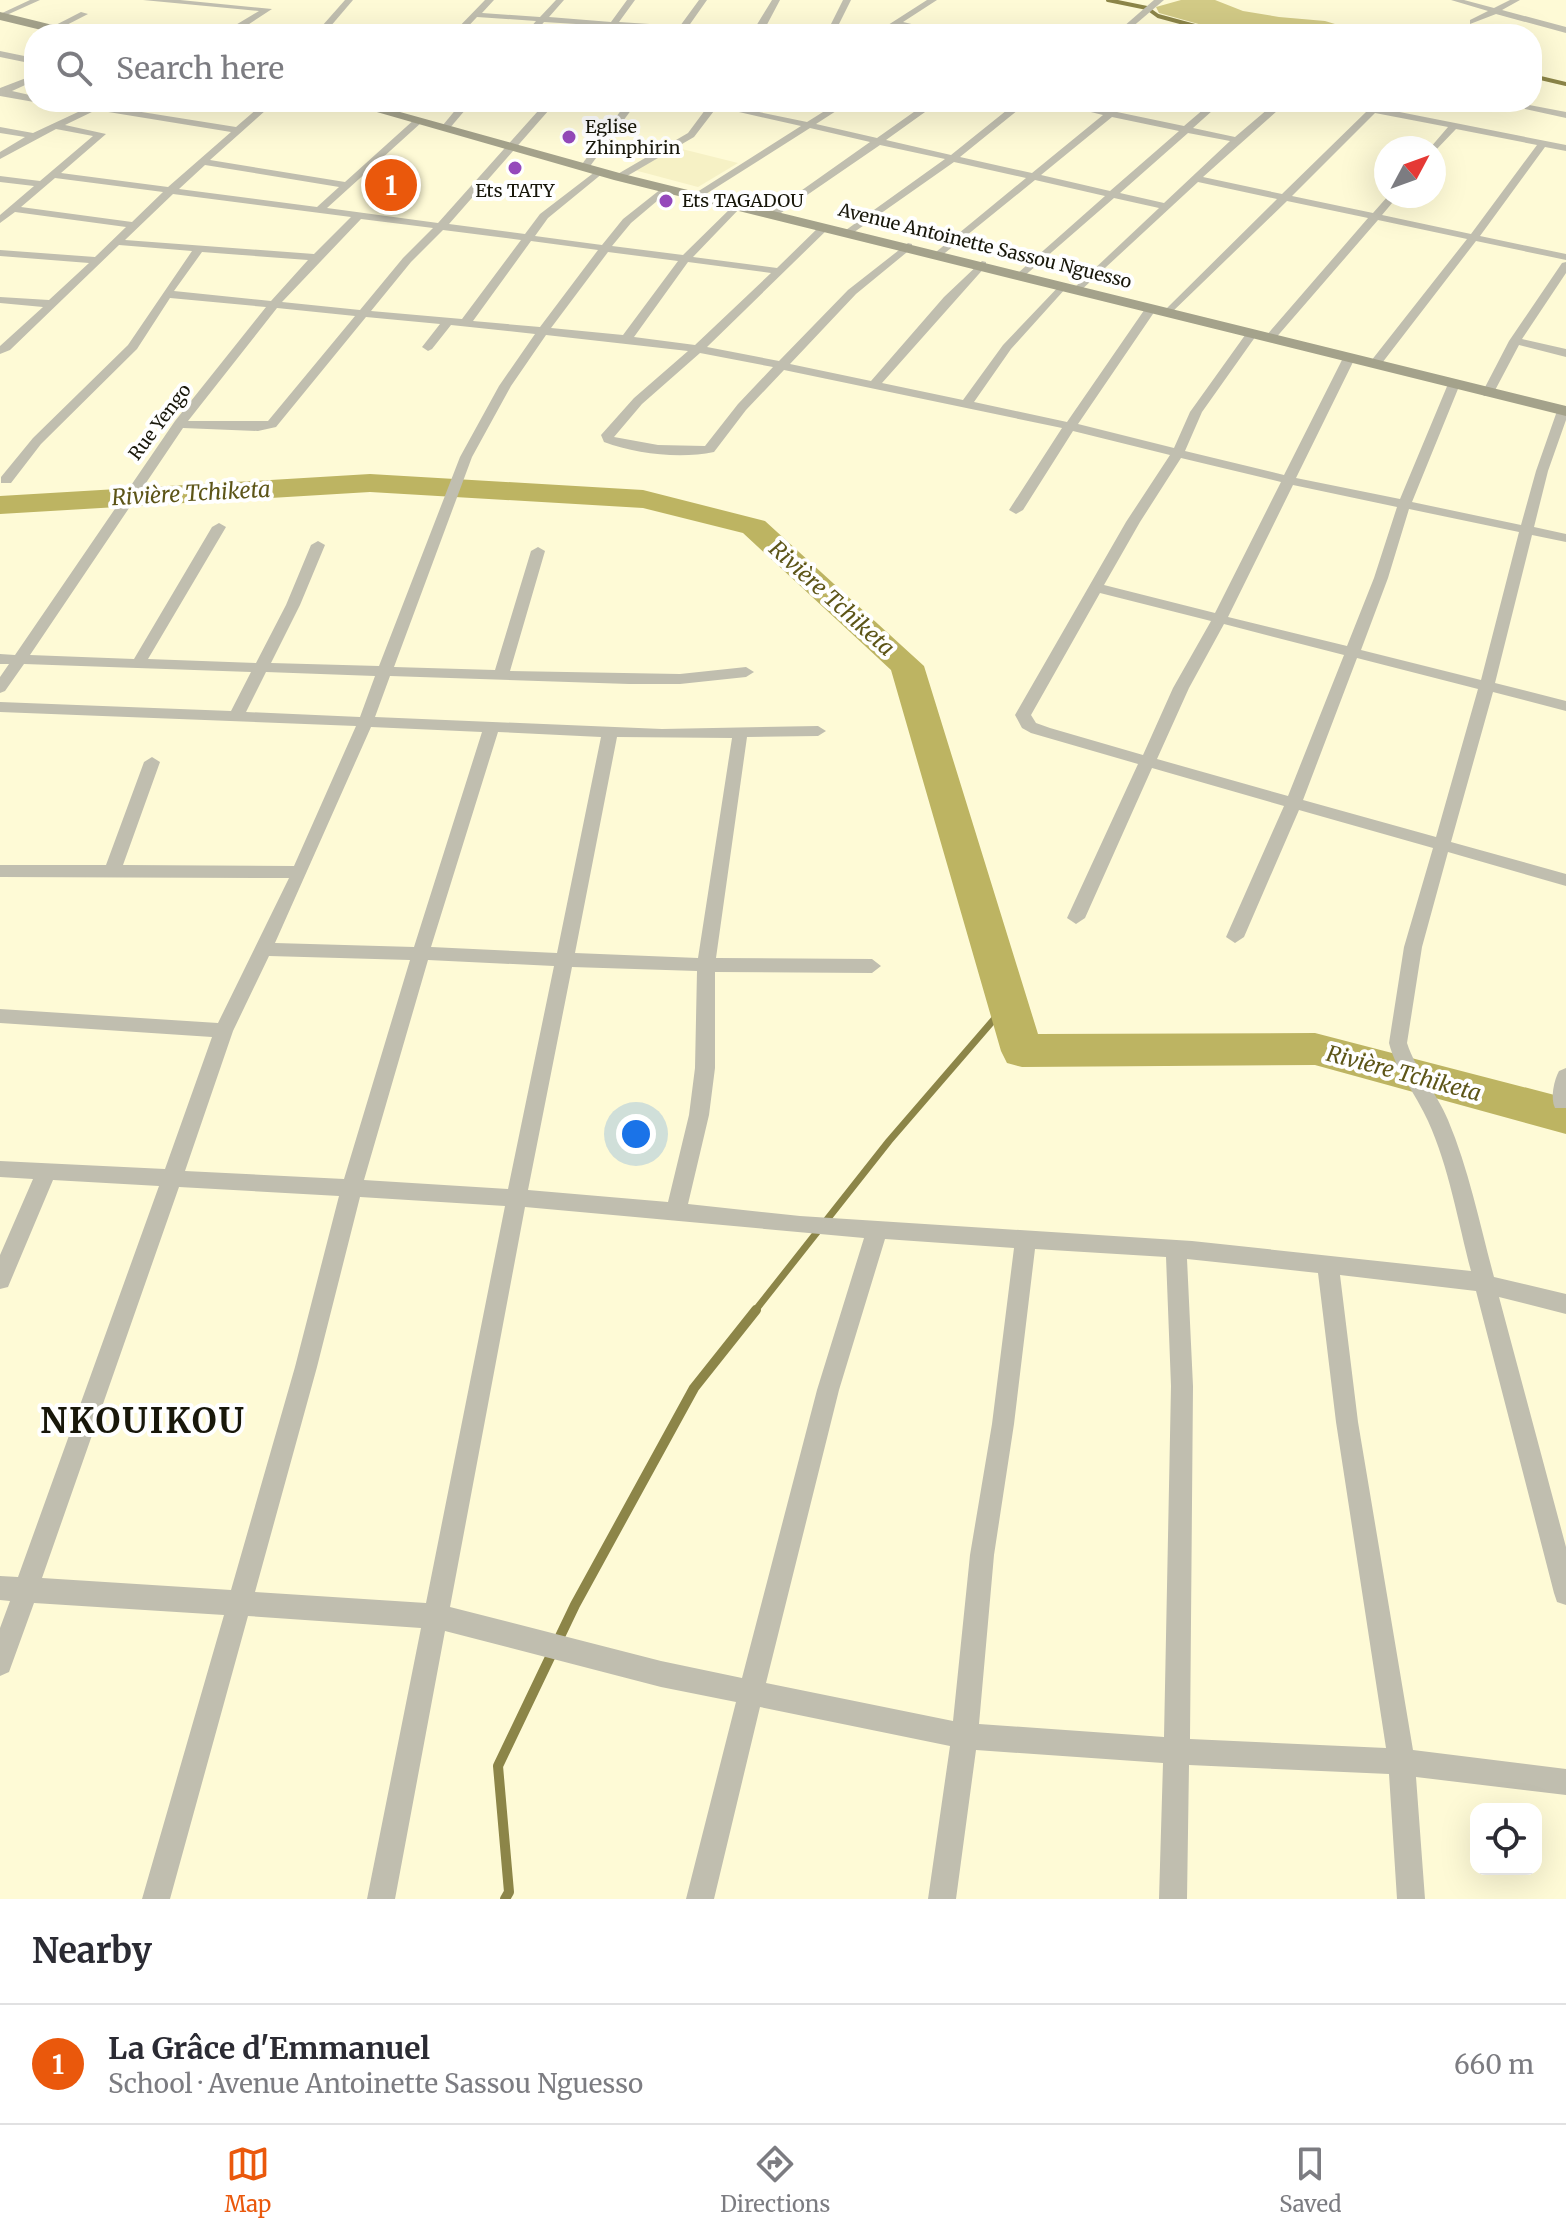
<!DOCTYPE html>
<meta charset="utf-8">
<style>
body{margin:0;font-family:Merriweather,serif;background:#f7f7f7;color:#2b2b33}
.controls{position:absolute;right:24px;bottom:24px;display:grid;overflow:hidden;border-radius:16px;box-shadow:0 8px 32px #0002}
.controls button{width:72px;height:72px;display:grid;place-items:center;padding:0;border:0;border-bottom:2px solid #e1e1e2;background:#fff;color:#2b2b33;font:40px sans-serif}
.compass{position:absolute;left:1374px;top:136px;width:72px;height:72px;border-radius:50%;background:#fff;box-shadow:0 8px 32px #0002;rotate:49deg}
.you{position:absolute;left:636px;top:1134px;width:28px;height:28px;margin:-20px;border:6px solid #fff;border-radius:50%;background:#1a73e8;box-shadow:0 0 0 12px #1a73e833}
.badge{display:grid;place-items:center;width:52px;height:52px;border-radius:50%;background:#ea580c;color:#fff;font-size:26px;font-weight:700}
.pin{position:absolute;translate:-50% -50%;border:4px solid #fff;box-shadow:0 2px 8px #0006}
.list{margin:0;padding:0;list-style:none}
h2{display:flex;justify-content:space-between;align-items:center;height:104px;margin:0;padding:0 32px;font-size:34px}
h2 small{font-size:26px;font-weight:400;color:#7c7c81}
.list li{display:grid;grid-template-columns:52px 1fr auto;gap:24px;align-items:center;box-sizing:border-box;height:120px;padding:0 32px;border-top:2px solid #e1e1e2}
.list b{display:block;font-size:30px;white-space:nowrap}
.list p{margin:0;font-size:26px;white-space:nowrap;color:#7c7c81}
.list em{font-size:26px;font-style:normal;color:#7c7c81}
.icon{flex:none;width:44px;height:44px;fill:none;stroke:currentColor;stroke-width:2;stroke-linecap:round;stroke-linejoin:round}
.map{position:relative;flex:none;width:1566px;height:1899px;overflow:hidden}
.search{position:absolute;background:#fff;box-shadow:0 8px 32px #0002;left:24px;right:24px;top:24px;height:88px;display:flex;align-items:center;gap:20px;box-sizing:border-box;padding:0 28px;border-radius:32px;color:#7c7c81;font-size:30px}
.sheet{height:224px;background:#fff}
nav{display:flex;justify-content:space-around;align-items:center;box-sizing:border-box;height:112px;border-top:2px solid #e1e1e2;background:#fff;font-size:22px;color:#7c7c81}
nav a{display:grid;justify-items:center;gap:4px}
nav .on{color:#ea580c}
.map>svg:first-child{display:block}
</style>
<div class="map">
<svg width="1566" height="1899" viewBox="0 0 1566 1899">
<rect width="100%" height="100%" fill="#fefad6"/>
<!-- built -->
<polygon fill="#f6f1c5" points="674,147 738,163 698,187 634,170"/>
<!-- green -->
<polygon fill="#d2ca86" points="1181,0 1215,0 1243,11 1279,17 1325,21 1368,34 1302,34 1246,28 1220,30 1159,13 1156,7"/>
<g fill="none" stroke-linecap="round" stroke-linejoin="round">
<!-- stream-far2 -->
<g stroke="#8c8548" stroke-width="4">
<polyline points="1108,0 1147,8 1158,16 1206,29 1296,34"/>
<polyline points="1532,76 1566,84"/>
</g>
<!-- stream-far1 -->
<polyline stroke="#8c8548" stroke-width="7" points="754,1312 889,1141 1009,1002"/>
<!-- stream -->
<polyline stroke="#8c8548" stroke-width="10" points="505,1899 509,1892 498,1766 575,1605 694,1388 756,1310"/>
<!-- river -->
<polygon fill="#bdb462" fill-rule="evenodd" points="370,474 643,490 765,521 924,666 1038,1034 1315,1033 1566,1098 1566,1134 1315,1065 1022,1067 1007,1063 1001,1051 891,670 743,533 643,508 370,492 0,514 0,496"/>
<!-- street -->
<g fill="#c0beaf" fill-rule="evenodd">
<polygon points="30,0 40,0 0,18 0,14"/>
<polygon points="143,0 180,0 272,9 234,34 191,28 195,26 229,29 259,11"/>
<polygon points="345,0 353,0 324,34 315,34"/>
<polygon points="485,0 494,0 482,13 540,17 556,0 564,0 549,17 611,22 627,0 635,0 619,22 680,26 699,0 707,0 688,27 753,31 772,0 780,0 762,34 685,32 675,34 677,31 616,27 611,34 604,34 608,26 544,22 534,34 525,34 536,21 477,17 461,34 452,34"/>
<polygon points="843,0 851,0 834,34 826,34"/>
<polygon points="927,0 937,0 903,22 954,34 937,34 896,26 884,34 874,34"/>
<polygon points="1154,0 1164,0 1124,34 1115,34"/>
<polygon points="1451,0 1464,0 1494,8 1510,0 1520,0 1502,10 1566,27 1566,33 1496,14 1470,24 1470,20 1488,11"/>
<polygon points="81,12 88,14 55,31 48,29"/>
<polygon points="127,24 130,28 116,34 105,34"/>
<polygon points="0,51 34,58 34,64 0,57"/>
<polygon points="34,75 34,81 12,91 34,96 34,102 0,96 0,88"/>
<path d="M43 102C56 102 76 109 86 107 94 106 98 102 107 102L104 106 236 127 265 102H275L210 160 345 182 416 118H422V122L327 208 438 223 546 102H556L449 224 525 234 540 214 600 168 605 171 603 173 548 218 535 236 602 245 623 219 666 185 671 188 670 190 631 223 612 246 683 255 737 202 742 205 741 207 693 257 777 268 822 224 831 226 707 347 779 361 848 290 908 243 912 244V248L856 294 790 364 871 381 944 297 982 261 986 262V266L882 383 963 400 1003 345 1062 283 1068 286 1066 288 1011 349 974 402 1067 422 1147 306 1151 305 1157 308 1078 424 1174 448 1190 412 1248 331 1252 330 1258 333 1202 412 1185 451 1284 475 1343 358 1349 354 1355 358 1296 478 1400 499 1448 384 1454 380 1460 384 1412 502 1521 525 1536 471 1557 411 1566 408V420L1548 471 1534 527 1566 534V542L1532 535 1495 683 1566 701V711L1493 692 1451 842 1566 874V886L1448 852 1422 947 1407 1043C1416 1071 1437 1093 1448 1120 1469 1170 1480 1225 1494 1277L1566 1294V1314L1499 1297 1566 1547V1605L1557 1602 1554 1593 1476 1291 1340 1275 1358 1422 1413 1750 1566 1769V1795L1416 1777 1425 1899H1397L1389 1774 1189 1765 1187 1899H1159L1163 1763 976 1750 956 1899H928L950 1746 760 1707 714 1899H686L736 1702 661 1687 445 1631 395 1899H367L421 1628 248 1616 170 1899H142L224 1615 34 1603 9 1672 0 1676V1628L10 1601 0 1600V1576L18 1577 159 1186 53 1180 8 1287 0 1289V1255L33 1179 0 1177V1161L165 1169 212 1037 0 1023V1009L218 1023 289 878 0 877V865H106L144 762 152 757 160 762 123 865 294 866 356 726 0 712V702L231 711 251 672 24 664 5 691 0 693V677L9 664H0V654L15 655 175 421 266 307 170 298 137 349 41 444 11 483H1V477L33 438 128 345 192 251 119 245 10 350 0 354V346L43 307 0 303V297L49 300 89 263 0 256V250L95 257 126 227 15 212 0 223V215L34 186 0 182V176L40 181 93 136 56 129 0 159V152L25 137 0 133V127L33 133 78 112ZM96 110 231 132 168 187 61 173 106 134 65 125ZM205 165 339 187 317 207 179 189ZM55 178 163 192 132 222 21 207ZM173 194 351 217 314 254 125 240ZM361 219 433 228 403 258 360 310 282 302ZM443 230 521 240 462 319 371 311 411 262ZM531 241 598 250 540 327 473 321ZM202 252 308 260 271 301 174 291ZM608 252 678 261 623 335 551 328ZM688 262 771 273 695 345 634 337ZM277 308 355 316 268 421H188ZM366 317 440 324 422 347 428 351 432 349 451 325 535 334 499 386 460 457 379 666 271 663 300 605 325 545 318 541 311 545 286 605 256 663 148 659 226 527 219 523 212 527 134 659 30 655 183 428 258 431 276 427ZM546 335 688 351 634 398 601 435 604 442C636 454 680 459 714 452L746 410 784 370 1062 428 1009 510 1016 514 1023 510 1073 431 1170 455 1126 522 1015 715 1022 728 1031 733 1138 764 1067 918 1076 924 1085 918 1152 768 1284 806 1226 937 1235 943 1244 937 1299 810 1433 848 1404 947 1389 1043C1396 1071 1416 1094 1428 1121 1449 1167 1458 1222 1471 1271L1192 1241 800 1216 688 1204 709 1115 715 1068V972L872 973 881 966 872 959 716 958 747 737 818 736 826 731 818 726 662 729 375 717 390 676 629 684H680L746 677 754 672 746 667 680 674 510 671 545 551 538 547 531 551 495 670 394 667 472 457 511 386ZM700 353 773 367 738 404 705 446 658 445 614 437 642 404ZM1181 458 1281 482 1215 613 1104 585 1140 522ZM1293 485 1397 507 1374 578 1347 646 1228 617ZM1409 509 1519 532 1481 680 1361 650 1388 578ZM1100 593 1211 621 1173 688 1143 755 1050 728 1036 723 1031 715ZM1224 624 1344 655 1288 796 1157 759 1189 688ZM1357 658 1478 689 1436 837 1303 800ZM266 672 375 676 360 717 246 712ZM371 727 482 732 414 947 275 943ZM498 732 601 737 557 953 431 947ZM617 737 732 738 698 958 575 953ZM269 956 410 960 344 1179 185 1171 233 1031ZM428 960 554 966 508 1189 364 1180ZM572 967 697 971 695 1068 689 1115 668 1202 528 1190ZM179 1187 339 1196 295 1367 231 1590 42 1578ZM360 1197 505 1206 426 1603 255 1592 317 1367ZM525 1207 864 1238 817 1390 742 1678 661 1661 450 1607ZM885 1239 1014 1248 992 1424 970 1555 953 1721 766 1683 839 1390ZM1035 1249 1166 1257 1171 1386 1164 1737 979 1724 994 1555 1014 1424ZM1187 1259 1318 1273 1336 1422 1386 1748 1190 1739 1193 1386Z"/>
<polygon points="462,102 472,102 449,129 443,129 443,125"/>
<polygon points="627,102 637,102 588,169 582,169 580,167"/>
<path d="M711 102 807 122 839 102H850L816 124 877 138 928 102H939L886 140 951 155 1017 102H1028L960 157 1032 173 1103 115 1050 102H1068L1108 110 1118 102H1129L1117 112 1184 126 1212 102H1222L1193 128 1235 137 1276 102H1287L1203 177 1282 194 1367 111 1330 102H1349L1566 145V151L1545 147 1480 236 1566 254V260L1476 241 1379 367H1371V361L1467 239 1378 220 1274 340 1270 341 1264 338 1266 336 1368 218 1287 201 1169 315 1163 312 1165 310 1277 199 1198 182 1078 293 1074 292V288L1159 208 1114 198 1022 278 1018 277V273L1105 196 1035 180 940 257 935 254 936 252 1026 178 954 162 850 235 846 234V230L945 159 880 145 775 217 771 216V212L870 142 810 128 698 199 693 196 694 194 801 126 717 107 694 137 622 179H616V175L688 133ZM1375 113 1448 127 1430 148H1434V152L1456 129 1537 145 1471 234 1382 215 1398 196H1388L1373 213 1292 196ZM1112 117 1179 131 1110 191 1041 175ZM1188 133 1230 141 1164 203 1120 193Z"/>
<polygon points="1494,102 1513,102 1566,112 1566,118"/>
<polygon points="1566,262 1566,273 1522,339 1566,349 1566,357 1519,345 1492,396 1484,396 1482,393 1509,341 1562,263"/>
<path d="M1566 1068V1108H1555C1550 1098 1554 1080 1559 1071Z"/>
</g>
<!-- secondary -->
<g fill="#a4a28b" fill-rule="evenodd">
<polygon points="0,12 77,31 79,34 58,34 0,20"/>
<polygon points="342,102 364,102 623,174 1566,406 1566,416 614,180"/>
</g>
</g>
<!-- markers -->
<g fill="#9549bb" stroke="#fff" stroke-width="3">
<circle cx="569" cy="137" r="8"/>
<circle cx="515" cy="168" r="8"/>
<circle cx="666" cy="201" r="8"/>
</g>
<g text-anchor="middle" stroke-width="8" stroke-linejoin="round" paint-order="stroke">
<!-- far-poi labels -->
<g font-size="18" fill="#18170a" stroke="#fff" text-anchor="start">
<text x="585" y="133">Eglise<tspan x="585" dy="21">Zhinphirin</tspan></text>
<text x="515" y="197" text-anchor="middle">Ets TATY</text>
<text x="682" y="207">Ets TAGADOU</text>
</g>
<!-- far-street labels -->
<g font-size="18" fill="#18170a" stroke="#fff">
<text transform="translate(985 246) rotate(14)" y="6">Avenue Antoinette Sassou Nguesso</text>
<text transform="translate(160 422) rotate(-53)" y="6">Rue Yengo</text>
</g>
<!-- water labels -->
<g font-size="22" font-style="italic" fill="#5d5518" stroke="#fff">
<text transform="translate(191 493) rotate(-3)" y="8">Rivière Tchiketa</text>
<text transform="translate(832 598) rotate(42)" y="8">Rivière Tchiketa</text>
<text transform="translate(1404 1073) rotate(15)" y="8">Rivière Tchiketa</text>
</g>
<!-- near-district labels -->
<g font-size="34" font-weight="bold" letter-spacing="2" fill="#18170a" stroke="#fff">
<text x="143" y="1433">NKOUIKOU</text>
</g>
</g>
</svg>
<div class="controls">
<button><svg class="icon" aria-label="locate" viewBox="0 0 24 24"><circle cx="12" cy="12" r="6"/><path d="M12 2v4M12 18v4M2 12h4M18 12h4"/></svg></button>
</div>
<svg class="compass" viewBox="-18 -18 36 36"><path d="M0-13l5 13h-10z" fill="#e53935"/><path d="M0 13l5-13h-10z" fill="#7c7c81"/></svg>
<div class="you"></div>
<div class="pin badge" style="left:391px;top:185px">1</div>
<div class="search"><svg class="icon" aria-label="search" viewBox="0 0 24 24"><circle cx="10" cy="10" r="6"/><path d="M15 15l6 6"/></svg>Search here</div>
</div>
<section class="sheet">
<h2>Nearby<small></small></h2>
<ul class="list">
<li><span class="badge">1</span><div><b>La Grâce d'Emmanuel</b><p>School · Avenue Antoinette Sassou Nguesso</p></div><em>660 m</em></li>
</ul>
</section>
<nav>
<a class="on"><svg class="icon" aria-label="map" viewBox="0 0 24 24"><path d="M3 6l6-2 6 2 6-2v14l-6 2-6-2-6 2zM9 4v14M15 6v14"/></svg>Map</a>
<a><svg class="icon" aria-label="directions" viewBox="0 0 24 24"><path d="M12 3l9 9-9 9-9-9zM9 14v-3h6M13 9l2 2-2 2"/></svg>Directions</a>
<a><svg class="icon" aria-label="saved" viewBox="0 0 24 24"><path d="M7 4h10v16l-5-4-5 4z"/></svg>Saved</a>
</nav>
